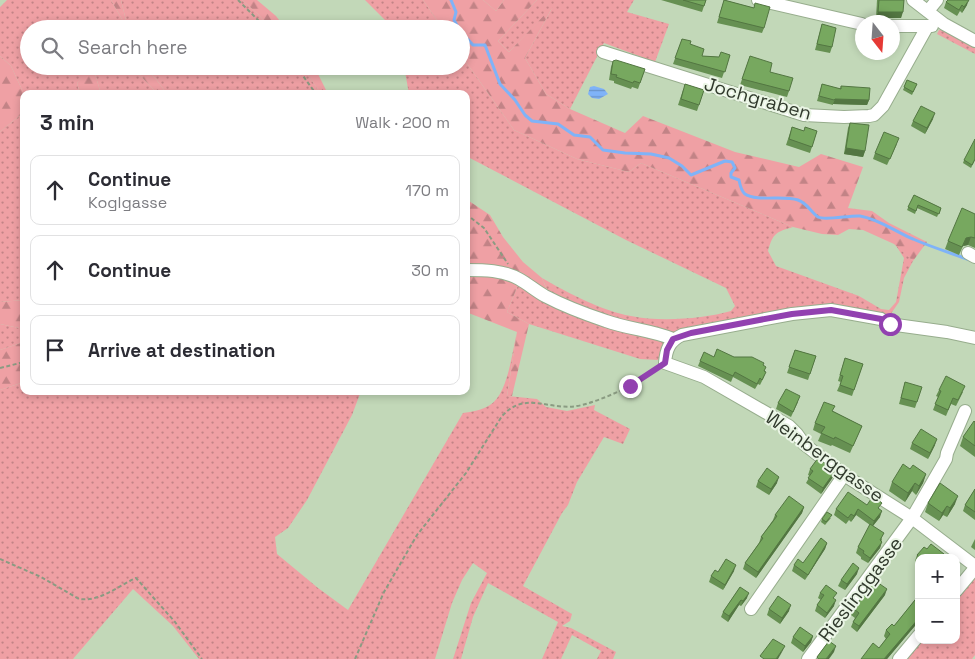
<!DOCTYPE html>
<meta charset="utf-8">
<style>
body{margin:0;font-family:"Space Grotesk",sans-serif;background:#f7f7f7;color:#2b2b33}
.controls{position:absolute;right:15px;bottom:15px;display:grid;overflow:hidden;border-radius:10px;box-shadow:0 2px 8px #0003}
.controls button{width:45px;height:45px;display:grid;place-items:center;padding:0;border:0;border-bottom:1px solid #e1e1e2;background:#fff;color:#2b2b33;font:25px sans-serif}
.compass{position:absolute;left:855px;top:15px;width:45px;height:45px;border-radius:50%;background:#fff;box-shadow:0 2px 8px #0003;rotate:163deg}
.stop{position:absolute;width:15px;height:15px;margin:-11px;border:4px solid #9241b0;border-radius:50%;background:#fff}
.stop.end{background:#9241b0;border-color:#fff;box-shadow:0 1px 5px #0008}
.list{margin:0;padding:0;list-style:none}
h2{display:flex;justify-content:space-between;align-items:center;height:65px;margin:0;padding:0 20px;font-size:21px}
h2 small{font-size:16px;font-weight:400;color:#7c7c81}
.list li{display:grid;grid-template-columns:32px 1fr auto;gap:15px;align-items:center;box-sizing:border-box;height:70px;margin:0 10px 10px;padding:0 10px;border:1px solid #e1e1e2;border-radius:10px}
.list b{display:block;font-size:19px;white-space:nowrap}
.list p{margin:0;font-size:16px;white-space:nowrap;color:#7c7c81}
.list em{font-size:16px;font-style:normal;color:#7c7c81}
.icon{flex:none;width:28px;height:28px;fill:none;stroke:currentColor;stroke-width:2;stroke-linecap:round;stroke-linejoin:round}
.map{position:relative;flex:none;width:975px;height:659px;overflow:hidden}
.search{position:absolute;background:#fff;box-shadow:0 2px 8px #0003;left:20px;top:20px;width:450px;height:55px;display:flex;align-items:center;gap:12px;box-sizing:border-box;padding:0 18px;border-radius:28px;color:#7c7c81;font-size:19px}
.panel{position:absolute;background:#fff;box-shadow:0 2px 8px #0003;left:20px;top:90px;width:450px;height:305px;border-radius:10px}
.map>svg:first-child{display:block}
</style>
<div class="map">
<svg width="975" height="659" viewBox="0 0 975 659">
<defs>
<pattern id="grass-dots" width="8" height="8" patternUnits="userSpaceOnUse" patternTransform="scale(1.25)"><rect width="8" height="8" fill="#efa0a4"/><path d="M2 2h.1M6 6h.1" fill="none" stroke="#c28386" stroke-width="1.8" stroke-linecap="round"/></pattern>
<pattern id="forest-firs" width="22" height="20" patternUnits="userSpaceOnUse" patternTransform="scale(1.25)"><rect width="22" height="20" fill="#efa0a4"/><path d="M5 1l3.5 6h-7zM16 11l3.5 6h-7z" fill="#c28386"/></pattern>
<pattern id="water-rules" width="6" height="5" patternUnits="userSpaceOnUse" patternTransform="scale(1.25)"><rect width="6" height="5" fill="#7fb3f8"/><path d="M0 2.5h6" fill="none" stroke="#6993c9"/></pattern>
</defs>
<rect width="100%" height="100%" fill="#c2d8b8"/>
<!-- grass -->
<g fill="url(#grass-dots)">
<polygon points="7,0 111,0 123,21 124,29 29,29 29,66 131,66 158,94 101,94 93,67 77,83 80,94 24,94 11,66 0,56 0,7"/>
<polygon points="121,0 242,0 258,14 271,29 128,29"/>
<polygon points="365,0 423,0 443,29 390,29 387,22"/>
<polygon points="537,0 634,0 627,12 669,24 655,62 604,43 570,109 546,94 525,58 552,8 509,52 498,41"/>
<polygon points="939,30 952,31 975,43 975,54 937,34"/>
<path d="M461 55 514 130 577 159 629 172 641 163 793 227C776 232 773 233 768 251L776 266 859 296 881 309 889 310 896 302 904 258 895 244 913 261 904 278 899 302 888 318 808 309 665 345 658 360 640 359 529 324 507 312 523 273 540 289 549 294 542 278C568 293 602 311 631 316 660 322 703 319 731 311L735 306 726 288 626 240 466 156V94H409L404 66H461Z"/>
<polygon points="144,66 302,66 321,94 167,94 156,79"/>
<polygon points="24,112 24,300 0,302 0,132"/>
<polygon points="0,324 24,329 24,342 0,350"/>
<path d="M517 332 507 396 537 399 546 407 567 411 595 405 594 410 630 429 623 444 604 437 577 482 568 505 562 513 523 586 572 614 570 621 562 626 571 628 616 652 613 659H597L601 651 572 635 561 659H542L558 622 488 583 473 617 461 659H453L471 603 487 573 473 563 462 580 452 603 435 659H199L173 626 133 589 73 659H0V390L24 382V391H57L61 393 62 391H361L352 415 307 500 288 528 275 537 277 554 318 588 348 610 463 413C472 412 482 410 490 405 508 394 512 352 517 332Z"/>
<polygon points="975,572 975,655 972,659 902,659 919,640 956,640 956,594"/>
</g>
<!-- forest -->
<g fill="url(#forest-firs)">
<polygon points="111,0 121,0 128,29 124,29 123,21"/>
<polygon points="242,0 257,0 276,16 286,29 271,29 258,14"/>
<polygon points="423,0 483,0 496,11 504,0 537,0 498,41 509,52 553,6 525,58 546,94 570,109 625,133 643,116 735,152 799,167 821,154 863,167 848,208 872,211 889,223 927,242 913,261 894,244 863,230 849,229 838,235 822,234 793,227 641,163 629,172 577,159 514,130 461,55 461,29 443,29"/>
<polygon points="0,56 11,66 24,94 24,112 0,132"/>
<polygon points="131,66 144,66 156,79 167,94 158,94"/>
<polygon points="302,66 314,66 328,94 321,94"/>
<polygon points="93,67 101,94 80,94 77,83 89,69"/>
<polygon points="466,199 490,215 503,237 523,262 542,278 549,295 523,273 507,312 529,324 512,396 507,396 517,332 466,312"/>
<polygon points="24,300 24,329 0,324 0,302"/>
<polygon points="24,342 24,382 0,390 0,350"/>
</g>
<!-- garden -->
<polygon fill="#efa0a4" points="483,0 504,0 496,11"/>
<!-- water -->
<polygon fill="url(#water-rules)" points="594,86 604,89 608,94 599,99 592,98 588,94 590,87"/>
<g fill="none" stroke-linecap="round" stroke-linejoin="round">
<!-- stream -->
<g stroke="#7fb3f8" stroke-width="3">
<polyline points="451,0 456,12 454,20 459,29"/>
<path d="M461 32 473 45H485L500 84 515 100 525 115 532 121 558 124 574 135 590 137 603 150 625 153 651 154 669 158 682 166 691 175 725 161 732 162 735 168 731 173V177L739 180C740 185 741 191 745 194 757 202 783 195 798 200 807 203 811 212 818 217 825 221 850 215 860 216 879 219 896 232 913 239 931 247 951 253 970 260"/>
</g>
<defs>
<g id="minor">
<polyline points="758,0 862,24"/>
<polyline points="913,0 944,24 975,41"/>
<polyline points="928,11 937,0"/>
<polyline points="892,26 932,26"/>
<polyline points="603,52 804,115 844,117 869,116 874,115 883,106 927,27"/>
<polyline points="968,253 975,257"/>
<path d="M466 270C484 270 503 270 519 279 528 284 536 291 545 296 564 306 585 314 606 321 628 329 651 330 673 339"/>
<path d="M975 338 947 332 889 324 881 319 831 310 792 314 682 335C669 341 666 350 665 363L704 377 789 426 797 434 804 444 844 475 912 518 975 566"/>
<polyline points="956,591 975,568"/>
<polyline points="751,609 844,475"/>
<polyline points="808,659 912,518 946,459 947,453 965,411"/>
<polyline points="899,659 919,635"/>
</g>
</defs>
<!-- minor casing -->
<use href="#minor" stroke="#97ad8d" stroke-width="14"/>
<!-- path -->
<g stroke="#8a9b82" stroke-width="2" stroke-dasharray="4 2.5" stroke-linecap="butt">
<polyline points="238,0 267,29"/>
<polyline points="296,66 316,94"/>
<polyline points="466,214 484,228 508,264"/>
<polyline points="0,368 24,362"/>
<path d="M0 559 41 577 79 599C100 602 118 586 136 578L175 622 202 659"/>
<path d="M355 659 384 592 417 535 466 473 502 416C527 389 550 413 582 405 608 398 634 385 656 370"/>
</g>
<!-- minor -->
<use href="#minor" stroke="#fff" stroke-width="12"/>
</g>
<!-- wall -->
<g fill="#669052">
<polygon points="661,0 706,0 702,12"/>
<polygon points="724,0 754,8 755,3 764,28 762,33 717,23"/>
<polygon points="877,0 904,0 901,18 876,18"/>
<polygon points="946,2 967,5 962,13 960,11 957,16 944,8"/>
<polygon points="822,24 832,47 830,53 815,50"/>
<polygon points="682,39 702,56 719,57 730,55 722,78 673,64"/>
<polygon points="750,56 770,72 789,91 787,97 740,85"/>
<polygon points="613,61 645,69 638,89 632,87 631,89 614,83 614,81 609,80 611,67"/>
<polygon points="907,80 917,84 912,95 903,90"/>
<polygon points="822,84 840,89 841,86 869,100 867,105 833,104 833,105 817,101"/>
<polygon points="683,90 699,105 697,111 678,105"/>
<polygon points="933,119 925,134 911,126 913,121"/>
<polygon points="850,123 865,151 863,157 844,154 848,128"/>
<polygon points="792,127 804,131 817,131 810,153 786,145"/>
<polygon points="897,144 887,165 873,159 875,153"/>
<polygon points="964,160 975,160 971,168 963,163"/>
<polygon points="914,195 941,208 937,217 917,208 915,214 907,210"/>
<polygon points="975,214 975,248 968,245 963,246 959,255 945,249 948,241"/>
<polygon points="795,350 816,356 808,380 787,373"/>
<polygon points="714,357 734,357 763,366 765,371 764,377 760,385 758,384 755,389 733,377 731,382 698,366 700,361"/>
<polygon points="845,358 863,364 852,396 837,391 841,382 838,381"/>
<polygon points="905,382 917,402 915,408 899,404"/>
<polygon points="939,390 963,392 956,406 951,404 946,416 933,410 938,397 936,396"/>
<polygon points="798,402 791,417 776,409 778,403"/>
<polygon points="833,411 862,426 850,453 832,445 831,446 818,441 821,434 813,430 815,423"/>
<polygon points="975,422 975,457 960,446 963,437"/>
<polygon points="912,443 935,445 928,459 910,449"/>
<polygon points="810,469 833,477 821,494 806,483 810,476 808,475"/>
<polygon points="910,469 926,474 923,483 916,495 912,491 905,502 889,491 892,482"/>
<polygon points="758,481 777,483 769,495 756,487"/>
<polygon points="975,489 975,520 963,511 965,505"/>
<polygon points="928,503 955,504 947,517 943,515 939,521 925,512"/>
<polygon points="867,505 880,509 880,517 873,526 882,539 880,548 868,563 861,559 861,557 856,553 858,547 870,525 856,515 851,522 849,520 846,524 834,515 836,509"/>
<polygon points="804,507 802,513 756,578 743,569 745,563 759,543 761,537 773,520 775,515"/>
<polygon points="831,518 825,525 821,522 822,519"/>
<polygon points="975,539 975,550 971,547"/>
<polygon points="827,543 825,549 805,580 792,571 794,565 803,563"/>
<polygon points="927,549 944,554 943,558 919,558 919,564 915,561 917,555"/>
<polygon points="734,571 723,590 709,582 711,576 718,572"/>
<polygon points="857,574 845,590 838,586 841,580"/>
<polygon points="740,587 747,598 741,606 739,605 728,622 721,617 723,612"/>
<polygon points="820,593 834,599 834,606 825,618 815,611 817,605 821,600 818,598"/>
<polygon points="885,595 857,632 851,627 853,622 855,618 851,615 854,609"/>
<polygon points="919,595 919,621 887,659 879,648 886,639 884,636 886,630 894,626"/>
<polygon points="769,609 789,611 780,624 767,615"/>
<polygon points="813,636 811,642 803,652 791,643 793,637"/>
</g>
<!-- shaded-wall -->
<g fill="#537642">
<polygon points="969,0 967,5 962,13 964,7"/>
<polygon points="878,12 903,12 901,18 876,18"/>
<polygon points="835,99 869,100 867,105 833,104"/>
<polygon points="935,113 933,119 925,134 927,128"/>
<polygon points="846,148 865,151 863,157 844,154"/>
<polygon points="971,237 968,245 963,246 966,238"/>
<polygon points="937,439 935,445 928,459 930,453"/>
<polygon points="835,471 833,477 821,494 823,488"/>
<polygon points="926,474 923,483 916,495 919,486"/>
<polygon points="779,477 777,483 769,495 771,489"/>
<polygon points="915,483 912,491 905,502 908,493"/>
<polygon points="958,496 955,504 947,517 950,508"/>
<polygon points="947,506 943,515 939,521 942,513"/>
<polygon points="804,507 802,513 756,578 758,572"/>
<polygon points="858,509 856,515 851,522 854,516"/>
<polygon points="882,511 880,517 872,527 874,521"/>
<polygon points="882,542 880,548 868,563 870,558"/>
<polygon points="827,543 825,549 805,580 808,575"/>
<polygon points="736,565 734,571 723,590 725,585"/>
<polygon points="859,568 857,574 845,590 847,584"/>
<polygon points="887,589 885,595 857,632 859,626"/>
<polygon points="749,593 747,598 741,606 743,601"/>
<polygon points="741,600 739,605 728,622 729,616"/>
<polygon points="836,600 834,606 825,618 827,613"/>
<polygon points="791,605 789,611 780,624 782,618"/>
<polygon points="919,618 919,621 887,659 884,659"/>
<polygon points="813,636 811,642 803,652 805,646"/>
<polygon points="785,646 782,652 778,659 776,659"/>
<polygon points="836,646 834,652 829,659 826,659"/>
</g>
<!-- building -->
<g fill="#77a85f" stroke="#537642">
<polygon points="683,0 706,0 704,6"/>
<polygon points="724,0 754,8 755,3 770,7 764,28 719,17"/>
<polygon points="879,0 904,0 903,12 878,12"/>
<polygon points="948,0 969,0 964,7 962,5 959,10 946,2"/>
<polygon points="822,24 836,28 832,47 817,44"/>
<polygon points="682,39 691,41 690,44 704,49 702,56 719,57 721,52 730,55 725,72 675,58"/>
<polygon points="750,56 772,63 770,72 793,78 789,91 742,79"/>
<polygon points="616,60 645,69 640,83 634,81 633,83 616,77 617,75 611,74 613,61"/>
<polygon points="907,80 917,84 913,92 904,87"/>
<polygon points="685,84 704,90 699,105 681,99"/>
<polygon points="822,84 841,89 841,86 870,88 869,100 835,99 834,100 819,96"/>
<polygon points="921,106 935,113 927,128 913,121"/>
<polygon points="850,123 869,125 865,151 846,148"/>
<polygon points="792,127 804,131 805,127 817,131 812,147 789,139"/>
<polygon points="884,132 899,138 890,159 875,153"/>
<polygon points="975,139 975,159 972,165 964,160"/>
<polygon points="914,195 941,208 939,214 918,205 916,211 908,207"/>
<polygon points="962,208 975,214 975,238 971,237 966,238 962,247 948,241"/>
<polygon points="717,349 734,357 752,357 764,363 763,365 766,367 764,371 766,372 762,380 760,378 757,384 735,372 733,376 700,361 704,352 714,357"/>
<polygon points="795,350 816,356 810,374 789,367"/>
<polygon points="845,358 863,364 854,390 840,385 843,376 840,375"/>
<polygon points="946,376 965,386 958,400 953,398 948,410 935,404 941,391 939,390"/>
<polygon points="905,382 922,387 917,402 901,398"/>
<polygon points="786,389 800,396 793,412 778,403"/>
<polygon points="824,402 835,406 832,411 862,426 853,446 835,437 834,439 821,433 825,427 815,423"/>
<polygon points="974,421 975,422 975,446 963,437"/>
<polygon points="921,429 937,439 930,453 912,443"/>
<polygon points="818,458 835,471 823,488 808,478 813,471 810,469"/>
<polygon points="903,464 910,469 913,465 926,474 919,486 915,483 908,493 892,482"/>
<polygon points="767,468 779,477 771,489 758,481"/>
<polygon points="940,483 958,496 950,508 947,506 942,513 928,503"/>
<polygon points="975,489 975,512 965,505"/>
<polygon points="848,492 867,505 873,496 882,503 878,508 882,511 874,521 858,509 854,516 851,514 848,518 836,509"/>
<polygon points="789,496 804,507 758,572 745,563 763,538 761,537 777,516 775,515"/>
<polygon points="827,512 832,515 826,522 822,519"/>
<polygon points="870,524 884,533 880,540 882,542 870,558 863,553 864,551 858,547"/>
<polygon points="821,538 827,543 808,575 794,565 798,559 803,563"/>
<polygon points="931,544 944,554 941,558 920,558 917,555 924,547 927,549"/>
<polygon points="726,559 736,565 725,585 711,576 715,570 718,572"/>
<polygon points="853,563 859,568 847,584 841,580"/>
<polygon points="874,580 887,589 859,626 853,622 859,613 854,609"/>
<polygon points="826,585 837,593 833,598 836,600 827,613 817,605 824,595 820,593"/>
<polygon points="740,587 749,593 743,601 741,600 729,616 723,612"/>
<polygon points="919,595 919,618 884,659 861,659 873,643 879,648 890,634 886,630 892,624 894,626"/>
<polygon points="778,596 791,605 782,618 769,609"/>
<polygon points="800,627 813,636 805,646 793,637"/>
<polygon points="773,639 785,646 776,659 764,659 760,656"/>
<polygon points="829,641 836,646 826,659 818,659 818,658 817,657"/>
</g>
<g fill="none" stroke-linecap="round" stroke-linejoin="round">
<!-- route -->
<polyline stroke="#9241b0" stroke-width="6" points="630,386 665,363 667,350 673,339 691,333 754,321 792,314 831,310 881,319 890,324"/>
</g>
<g text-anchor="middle" stroke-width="4" stroke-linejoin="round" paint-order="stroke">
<!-- street labels -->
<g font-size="19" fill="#313a2d" stroke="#eaf5e5">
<text transform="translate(758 98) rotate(16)" y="7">Jochgraben</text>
<text transform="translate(825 456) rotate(36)" y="7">Weinberggasse</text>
<text transform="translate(860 589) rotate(-53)" y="7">Rieslinggasse</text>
</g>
</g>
</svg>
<div class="controls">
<button>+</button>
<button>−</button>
</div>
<svg class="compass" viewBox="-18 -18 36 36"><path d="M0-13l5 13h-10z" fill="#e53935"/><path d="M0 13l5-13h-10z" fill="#7c7c81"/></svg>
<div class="stop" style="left:890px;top:324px"></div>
<div class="stop end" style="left:630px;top:386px"></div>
<div class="search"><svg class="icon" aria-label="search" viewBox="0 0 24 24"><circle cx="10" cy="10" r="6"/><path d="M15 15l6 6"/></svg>Search here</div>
<section class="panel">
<h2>3 min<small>Walk · 200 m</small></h2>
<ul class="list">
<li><svg class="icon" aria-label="ahead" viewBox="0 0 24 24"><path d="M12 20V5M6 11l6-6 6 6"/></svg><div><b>Continue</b><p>Koglgasse</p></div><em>170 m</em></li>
<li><svg class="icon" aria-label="ahead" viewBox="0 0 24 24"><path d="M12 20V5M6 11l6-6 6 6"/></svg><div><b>Continue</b></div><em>30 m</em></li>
<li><svg class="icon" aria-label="arrive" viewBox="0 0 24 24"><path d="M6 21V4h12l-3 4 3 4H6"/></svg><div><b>Arrive at destination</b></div></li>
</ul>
</section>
</div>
